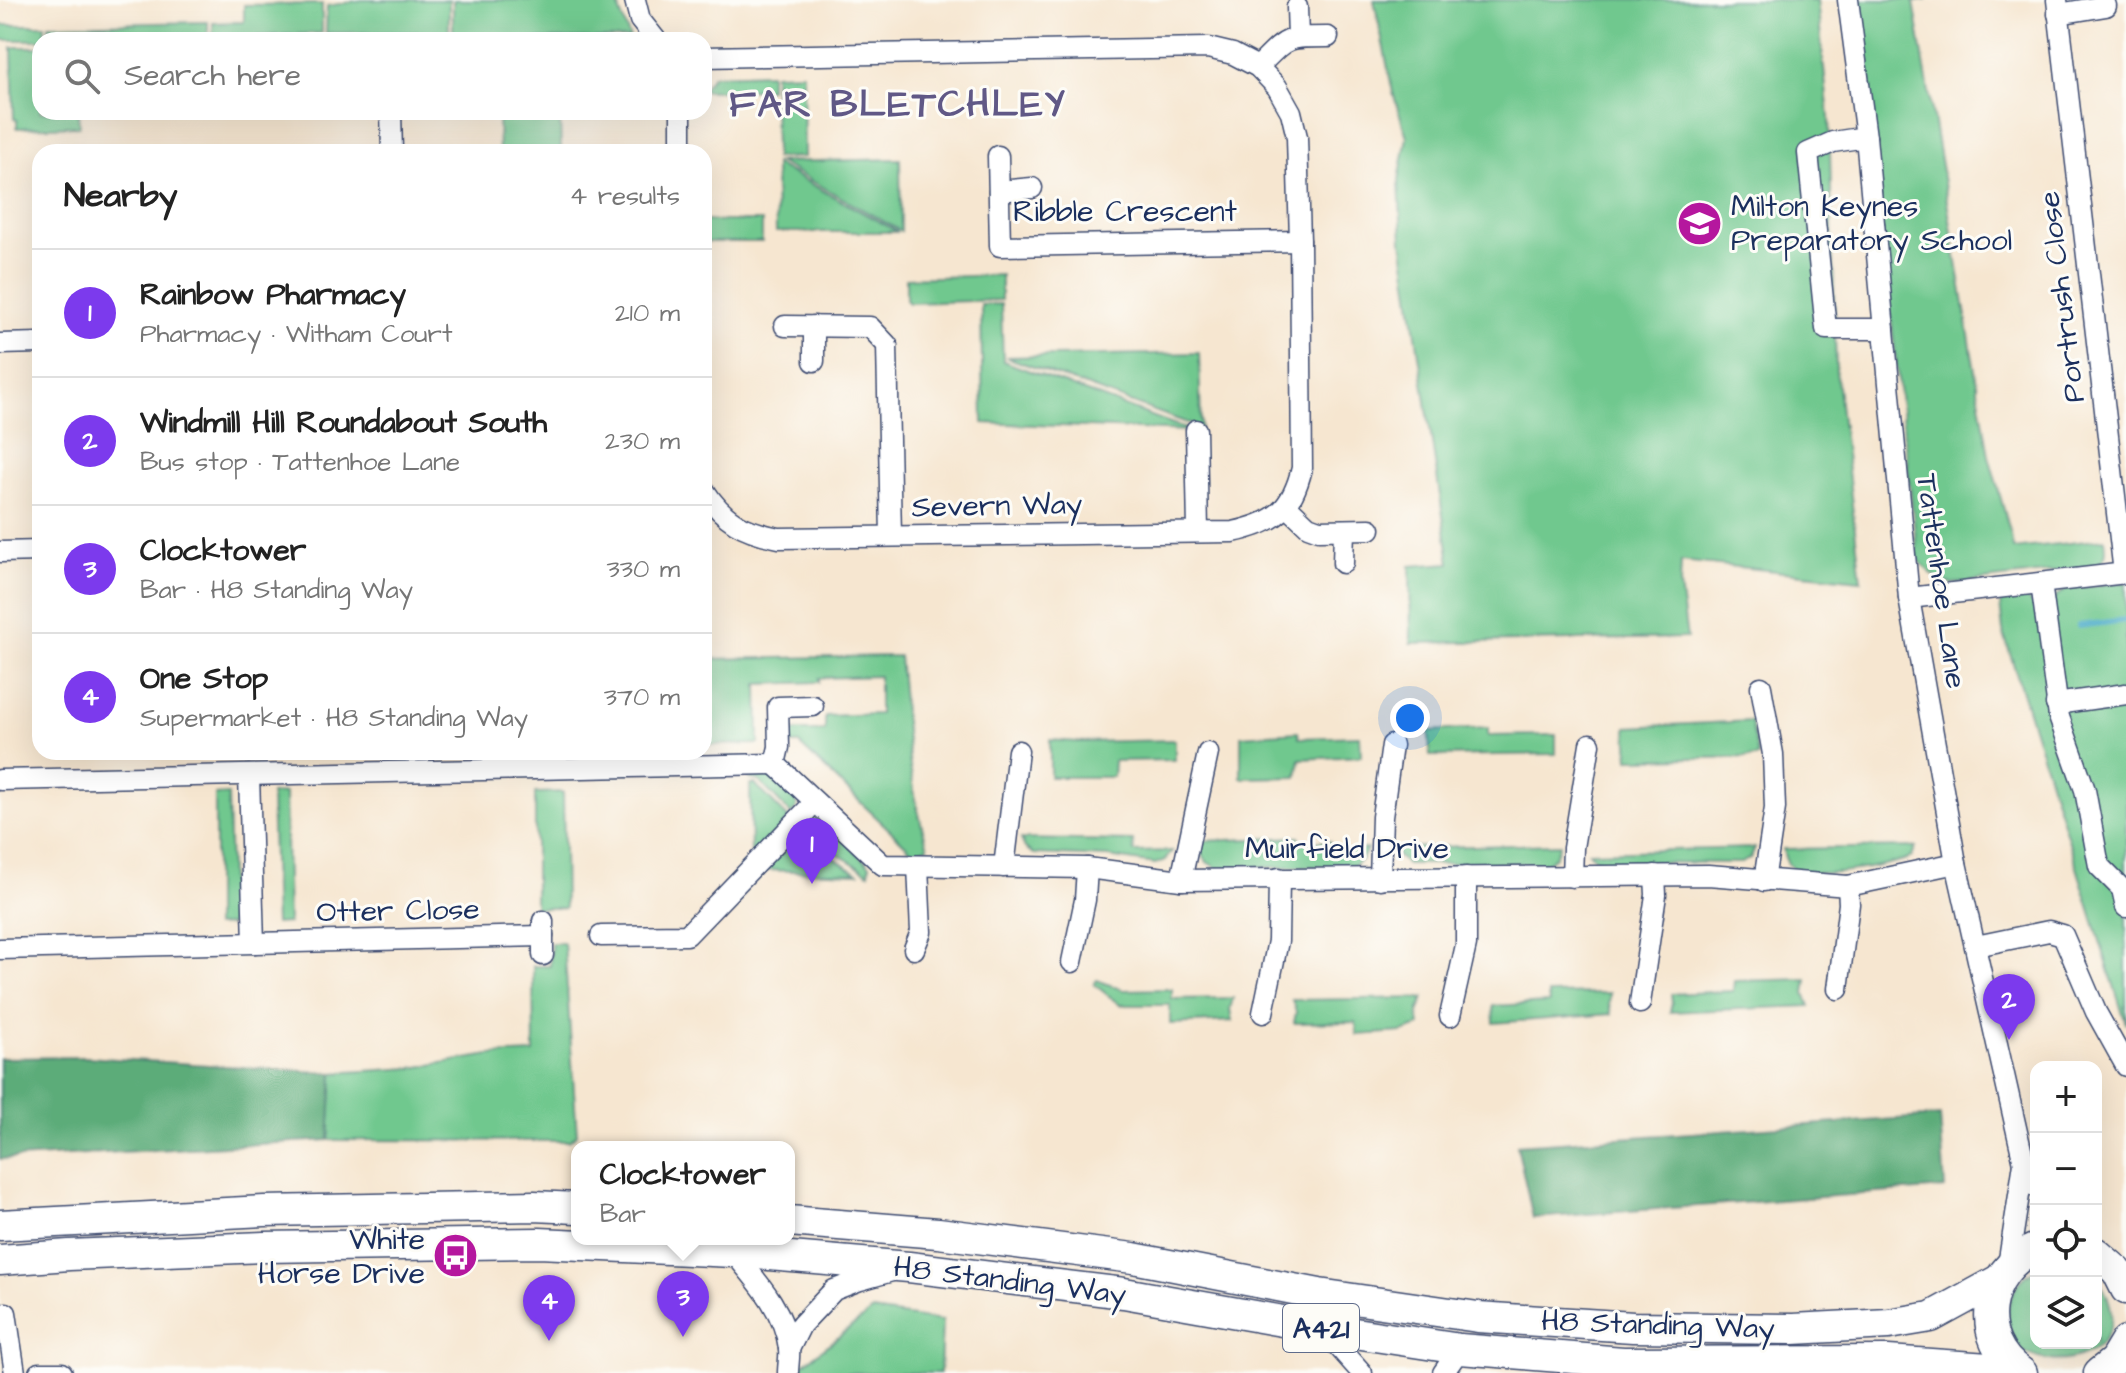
<!DOCTYPE html>
<meta charset="utf-8">
<style>
body{margin:0;font-family:"Architects Daughter",sans-serif;background:#f2f2f2;color:#222}
.controls{position:absolute;right:24px;bottom:24px;display:grid;overflow:hidden;border-radius:16px;box-shadow:0 8px 32px #0002}
.controls button{width:72px;height:72px;display:grid;place-items:center;padding:0;border:0;border-bottom:2px solid #e0e0e0;background:#fff;color:#222;font:40px sans-serif}
.you{position:absolute;left:1410px;top:718px;width:28px;height:28px;margin:-20px;border:6px solid #fff;border-radius:50%;background:#1a73e8;box-shadow:0 0 0 12px #1a73e833}
.badge{display:grid;place-items:center;width:52px;height:52px;border-radius:50%;background:#7c3aed;color:#fff;font-size:26px;font-weight:700}
.pin{position:absolute;translate:-50% -66px;filter:drop-shadow(0 2px 4px #0008)}
.pin::after{content:'';position:absolute;top:42px;width:28px;height:24px;background:inherit;clip-path:polygon(0 0,100% 0,50% 100%)}
.popup{position:absolute;left:571px;top:1141px;width:224px;height:104px;box-sizing:border-box;display:grid;place-content:center;border-radius:16px;background:#fff;filter:drop-shadow(0 2px 6px #0005);font-size:26px;white-space:nowrap;color:#767676}
.popup b{font-size:30px;color:#222}
.popup::after{content:'';position:absolute;left:50%;top:100%;margin-left:-16px;border:16px solid transparent;border-top-color:#fff}
.list{margin:0;padding:0;list-style:none}
h2{display:flex;justify-content:space-between;align-items:center;height:104px;margin:0;padding:0 32px;font-size:34px}
h2 small{font-size:26px;font-weight:400;color:#767676}
.list li{display:grid;grid-template-columns:52px 1fr auto;gap:24px;align-items:center;box-sizing:border-box;height:128px;padding:0 32px;border-top:2px solid #e0e0e0}
.list b{display:block;font-size:30px;white-space:nowrap}
.list p{margin:0;font-size:26px;white-space:nowrap;color:#767676}
.list em{font-size:26px;font-style:normal;color:#767676}
.icon{flex:none;width:44px;height:44px;fill:none;stroke:currentColor;stroke-width:2;stroke-linecap:round;stroke-linejoin:round}
.map{position:relative;flex:none;width:2126px;height:1373px;overflow:hidden}
.search{position:absolute;background:#fff;box-shadow:0 8px 32px #0002;left:32px;top:32px;width:680px;height:88px;display:flex;align-items:center;gap:20px;box-sizing:border-box;padding:0 28px;border-radius:24px;color:#767676;font-size:30px}
.panel{position:absolute;background:#fff;box-shadow:0 8px 32px #0002;left:32px;top:144px;width:680px;height:616px;border-radius:24px}
.map>svg:first-child{display:block}
</style>
<div class="map">
<svg width="2126" height="1373" viewBox="0 0 2126 1373">
<rect width="100%" height="100%" fill="#fdfcf7"/>
<filter id="ink" filterUnits="userSpaceOnUse"><feTurbulence type="fractalNoise" baseFrequency=".0125" numOctaves="2"/><feDisplacementMap in="SourceGraphic" scale="16" xChannelSelector="R" yChannelSelector="G"/><feConvolveMatrix kernelMatrix="1 2 1 2 8 2 1 2 1" color-interpolation-filters="sRGB"/></filter>
<filter id="wash" filterUnits="userSpaceOnUse"><feTurbulence type="fractalNoise" baseFrequency=".006" numOctaves="4" result="noise"/><feDisplacementMap in="SourceGraphic" scale="32" xChannelSelector="R" yChannelSelector="G"/><feGaussianBlur stdDeviation="1.8" result="paint"/><feColorMatrix in="noise" values="0 0 0 0 0 0 0 0 0 0 0 0 0 0 0 0 0 1.4 0 .05"/><feComposite in="paint" operator="in"/></filter>
<g filter="url(#wash)">
<rect width="100%" height="100%" fill="#f6e6d0"/>
<!-- green -->
<g fill="#70c88e" stroke="#467c76" stroke-width="2">
<polygon points="362,0 449,0 449,32 326,33 327,6"/>
<polygon points="453,0 618,0 620,12 630,38 455,40 453,34"/>
<polygon points="1374,0 1817,0 1829,117 1836,370 1861,580 1681,561 1680,586 1687,638 1411,643 1410,566 1450,563 1402,241 1399,180 1407,137 1393,93"/>
<path d="M1856 0H1927L1914 2 1989 456 2011 535 2013 549 2105 539C2107 552 2107 558 2096 567L1951 584C1936 579 1928 572 1918 559Z"/>
<polygon points="322,4 322,33 213,38 213,23 244,22 244,5"/>
<polygon points="208,22 208,38 49,40 49,25"/>
<rect x="0" y="25" width="45" height="15"/>
<polygon points="12,47 40,47 40,112 78,112 79,126 17,128 17,120 14,119"/>
<polygon points="770,73 770,89 704,91 704,87 713,75"/>
<polygon points="803,73 804,157 775,158 774,74"/>
<polygon points="498,112 560,112 561,152 499,152"/>
<polygon points="900,159 901,231 778,162"/>
<polygon points="775,164 898,232 776,232"/>
<rect x="704" y="221" width="58" height="21"/>
<polygon points="1001,275 1001,300 909,303 906,300 906,278"/>
<polygon points="1001,304 1003,361 1192,431 983,423 981,305"/>
<polygon points="1199,353 1201,428 1006,357"/>
<polygon points="2126,582 2126,1024 2003,631 2000,603 2005,597 2018,594 2028,600 2036,610 2052,606 2057,595 2068,589"/>
<path d="M899 656C905 720 908 785 928 847L913 852 799 744H784V731H825V716L879 714V676L819 678V682L758 684 759 744 704 745V659Z"/>
<polygon points="1751,721 1758,757 1629,759 1627,727"/>
<polygon points="1488,728 1488,736 1556,735 1556,754 1430,756 1429,731"/>
<polygon points="1298,732 1299,738 1360,736 1361,756 1300,759 1297,777 1241,778 1241,736"/>
<polygon points="1050,740 1078,742 1175,740 1175,760 1114,761 1113,777 1050,777"/>
<polygon points="749,772 771,773 796,795 797,807 792,815 758,780 750,779"/>
<polygon points="750,784 755,784 789,819 751,857"/>
<polygon points="563,792 565,908 535,908 535,793"/>
<polygon points="285,793 288,923 275,924 271,794"/>
<polygon points="228,794 231,925 215,926 215,795"/>
<polygon points="811,819 819,820 827,825 870,865 869,873 828,848 802,825"/>
<polygon points="802,833 825,852 858,873 766,870"/>
<polygon points="1299,837 1300,843 1330,841 1331,851 1367,849 1362,859 1353,866 1217,868 1207,862 1200,850 1203,841"/>
<polygon points="1021,839 1133,841 1134,852 1172,851 1165,860 1155,864 1108,857 1034,854 1025,848"/>
<polygon points="1560,844 1555,857 1547,863 1407,864 1398,857 1394,848"/>
<path d="M1916 847 1912 857C1890 866 1809 882 1790 866 1785 862 1784 855 1783 849Z"/>
<polygon points="1755,848 1751,857 1742,863 1603,862 1594,858 1589,852"/>
<polygon points="551,943 564,943 577,1135 569,1141 329,1140 333,1073 412,1068 490,1055 534,1053 533,966 550,966"/>
<polygon points="1807,979 1805,993 1810,1006 1670,1012 1672,1003 1671,994 1733,991 1734,981"/>
<polygon points="1097,980 1123,990 1172,989 1172,999 1233,998 1230,1009 1232,1021 1170,1024 1170,1005 1120,1005 1094,984"/>
<polygon points="1610,993 1609,1003 1611,1014 1494,1023 1493,1006 1549,1003 1548,994"/>
<polygon points="1424,998 1418,1012 1420,1026 1402,1032 1357,1035 1356,1022 1294,1023 1296,1012 1292,1000"/>
<path d="M2036 1269V1343H2096V1278C2102 1286 2108 1294 2110 1305 2121 1354 2060 1373 2024 1352 2014 1342 2007 1328 2008 1314 2008 1294 2020 1278 2036 1269Z"/>
<polygon points="872,1311 942,1321 940,1373 802,1373 802,1365"/>
</g>
<!-- forest -->
<g fill="#5cac79" stroke="#3c6e6c" stroke-width="2">
<polygon points="86,1057 333,1073 329,1140 0,1159 0,1058"/>
<polygon points="1940,1116 1945,1188 1533,1218 1517,1145"/>
</g>
<g fill="none" stroke-linecap="round" stroke-linejoin="round">
<!-- stream -->
<polyline stroke="#49abc9" stroke-width="6" points="2079,626 2126,620"/>
</g>
</g>
<g filter="url(#ink)">
<g fill="none" stroke-linecap="round" stroke-linejoin="round">
<defs>
<g id="minor">
<polyline points="635,0 640,20 656,40"/>
<polyline points="1848,0 1866,137 1909,598 1956,863 2024,1163 2036,1187"/>
<polyline points="2057,0 2124,573"/>
<polyline points="1297,7 1298,37"/>
<polyline points="2058,14 2106,6"/>
<path d="M704 57 1208 48 1233 54 1258 67 1277 87 1291 112 1297 137 1300 241 1302 468C1292 510 1275 523 1233 532L779 538C743 531 724 521 704 490"/>
<path d="M1258 67C1288 37 1285 37 1328 37"/>
<polyline points="391,112 392,152"/>
<polyline points="681,112 681,152"/>
<polyline points="1866,137 1833,142 1808,153 1826,329 1884,329"/>
<polyline points="998,156 1000,246 1300,241"/>
<polyline points="999,191 1032,188"/>
<polyline points="785,326 870,327 887,345 891,536"/>
<polyline points="0,344 40,343"/>
<polyline points="814,361 814,326"/>
<polyline points="1196,430 1198,531"/>
<polyline points="1287,506 1308,526 1319,530 1370,529"/>
<polyline points="0,552 40,551"/>
<polyline points="1343,563 1344,530"/>
<polyline points="2041,583 2059,717 2085,790 2099,866 2122,889 2126,907"/>
<polyline points="1909,598 2126,573"/>
<polyline points="1761,687 1773,754 1775,808 1764,881"/>
<polyline points="2056,704 2126,694"/>
<polyline points="775,764 883,865 1087,868 1181,880 1708,875 1848,886 1956,863"/>
<polyline points="775,764 779,747 778,707 813,706"/>
<polyline points="249,775 254,943"/>
<polyline points="0,780 775,764"/>
<polyline points="1004,867 1018,751"/>
<polyline points="1572,877 1573,848 1590,744"/>
<polyline points="1380,879 1382,817 1392,745"/>
<polyline points="1181,880 1208,753"/>
<polyline points="543,921 543,955"/>
<polyline points="601,936 687,935 815,802"/>
<polyline points="1976,946 2049,931 2063,935 2096,1012 2126,1066"/>
<polyline points="0,949 543,936"/>
<polyline points="914,949 921,932 918,866"/>
<polyline points="1072,962 1085,900 1087,868"/>
<polyline points="1838,989 1849,904 1848,886"/>
<polyline points="1640,1003 1656,895 1655,875"/>
<polyline points="1263,1013 1278,941 1279,878"/>
<polyline points="1450,1016 1466,945 1466,877"/>
<path d="M733 1252C756 1280 784 1309 789 1348 790 1356 788 1365 788 1373"/>
<polyline points="2008,1266 2024,1163"/>
<polyline points="6,1313 15,1373"/>
<polyline points="1322,1328 1362,1373"/>
<polyline points="789,1349 801,1325 834,1290 860,1280 892,1271"/>
<polyline points="39,1373 62,1373"/>
<polyline points="1443,1373 1460,1349"/>
</g>
<g id="highway">
<polyline points="789,1221 938,1233 1133,1258 1319,1294 1478,1317 1633,1327 1793,1329 1889,1324 1931,1317 1997,1281"/>
<polyline points="0,1225 264,1211 534,1206 577,1208"/>
<polyline points="2096,1253 2117,1271 2126,1289"/>
<polyline points="0,1260 69,1255 264,1247 539,1243 733,1252 909,1267 1124,1293 1322,1328 1460,1349 1623,1362 1888,1361 2017,1370"/>
<path d="M2022 1373C1972 1340 1984 1270 2036 1248"/>
<polyline points="2099,1373 2114,1361 2126,1341"/>
</g>
</defs>
<!-- minor casing -->
<use href="#minor" stroke="#3c4a6f" stroke-width="23"/>
<!-- highway casing -->
<use href="#highway" stroke="#3c4a6f" stroke-width="33"/>
<!-- minor -->
<use href="#minor" stroke="#fff" stroke-width="20"/>
<!-- highway -->
<use href="#highway" stroke="#fff" stroke-width="30"/>
</g>
</g>
<!-- icons -->
<defs>
<symbol id="school-disc" viewBox="-11 -11 22 22"><circle r="9.5" fill="#b5179e" stroke="#fdfcf7"/><path d="M0-5L7-2L0 1L-7-2ZM-4 1L0 2.5L4 1V4Q0 6-4 4Z" fill="#fff"/></symbol>
<symbol id="bus-disc" viewBox="-11 -11 22 22"><circle r="9.5" fill="#b5179e" stroke="#fdfcf7"/><path d="M-5-6H5V4H4V6H2V4H-2V6H-4V4H-5ZM-3.5-4V0h7V-4ZM-3.5 1.2v1.5H-2V1.2ZM2 1.2v1.5H3.5V1.2Z" fill="#fff"/></symbol>
</defs>
<g fill-rule="evenodd">
<use href="#school-disc" x="1674" y="198" width="51" height="51"/>
<use href="#bus-disc" x="430" y="1230" width="51" height="51"/>
</g>
<g text-anchor="middle" stroke-width="6" stroke-linejoin="round" paint-order="stroke">
<!-- shield labels -->
<rect fill="#fdfcf7" stroke="#5f6c8c" stroke-width="2" x="1283" y="1304" width="76" height="48" rx="6"/>
<g font-size="28" font-weight="bold" fill="#1b2f5e">
<text x="1321" y="1338">A421</text>
</g>
<!-- poi labels -->
<g font-size="30" fill="#1b2f5e" stroke="#fdfcf7" text-anchor="start">
<text x="1731" y="216">Milton Keynes<tspan x="1731" dy="34">Preparatory School</tspan></text>
<text x="425" y="1249" text-anchor="end">White<tspan x="425" dy="34">Horse Drive</tspan></text>
</g>
<!-- street labels -->
<g font-size="30" fill="#1b2f5e" stroke="#fdfcf7">
<text x="1125" y="221">Ribble Crescent</text>
<text transform="translate(2061 297) rotate(-97)" y="10">Portrush Close</text>
<text transform="translate(997 505) rotate(-1)" y="10">Severn Way</text>
<text transform="translate(1942 581) rotate(82)" y="10">Tattenhoe Lane</text>
<text x="1347" y="858">Muirfield Drive</text>
<text transform="translate(398 910) rotate(-1)" y="10">Otter Close</text>
<text transform="translate(1010 1280) rotate(7)" y="10">H8 Standing Way</text>
<text transform="translate(1658 1324) rotate(2)" y="10">H8 Standing Way</text>
</g>
<!-- district labels -->
<g font-size="38" font-weight="bold" letter-spacing="2" fill="#605886" stroke="#fdfcf7">
<text x="898" y="116">FAR BLETCHLEY</text>
</g>
</g>
</svg>
<div class="controls">
<button>+</button>
<button>−</button>
<button><svg class="icon" aria-label="locate" viewBox="0 0 24 24"><circle cx="12" cy="12" r="6"/><path d="M12 2v4M12 18v4M2 12h4M18 12h4"/></svg></button>
<button><svg class="icon" aria-label="layers" viewBox="0 0 24 24"><path d="M12 4l9 5-9 5-9-5zM3 14l9 5 9-5"/></svg></button>
</div>
<div class="you"></div>
<div class="pin badge" style="left:812px;top:884px">1</div>
<div class="pin badge" style="left:2009px;top:1040px">2</div>
<div class="pin badge" style="left:683px;top:1337px">3</div>
<div class="popup"><b>Clocktower</b>Bar</div>
<div class="pin badge" style="left:549px;top:1341px">4</div>
<div class="search"><svg class="icon" aria-label="search" viewBox="0 0 24 24"><circle cx="10" cy="10" r="6"/><path d="M15 15l6 6"/></svg>Search here</div>
<section class="panel">
<h2>Nearby<small>4 results</small></h2>
<ul class="list">
<li><span class="badge">1</span><div><b>Rainbow Pharmacy</b><p>Pharmacy · Witham Court</p></div><em>210 m</em></li>
<li><span class="badge">2</span><div><b>Windmill Hill Roundabout South</b><p>Bus stop · Tattenhoe Lane</p></div><em>230 m</em></li>
<li><span class="badge">3</span><div><b>Clocktower</b><p>Bar · H8 Standing Way</p></div><em>330 m</em></li>
<li><span class="badge">4</span><div><b>One Stop</b><p>Supermarket · H8 Standing Way</p></div><em>370 m</em></li>
</ul>
</section>
</div>
